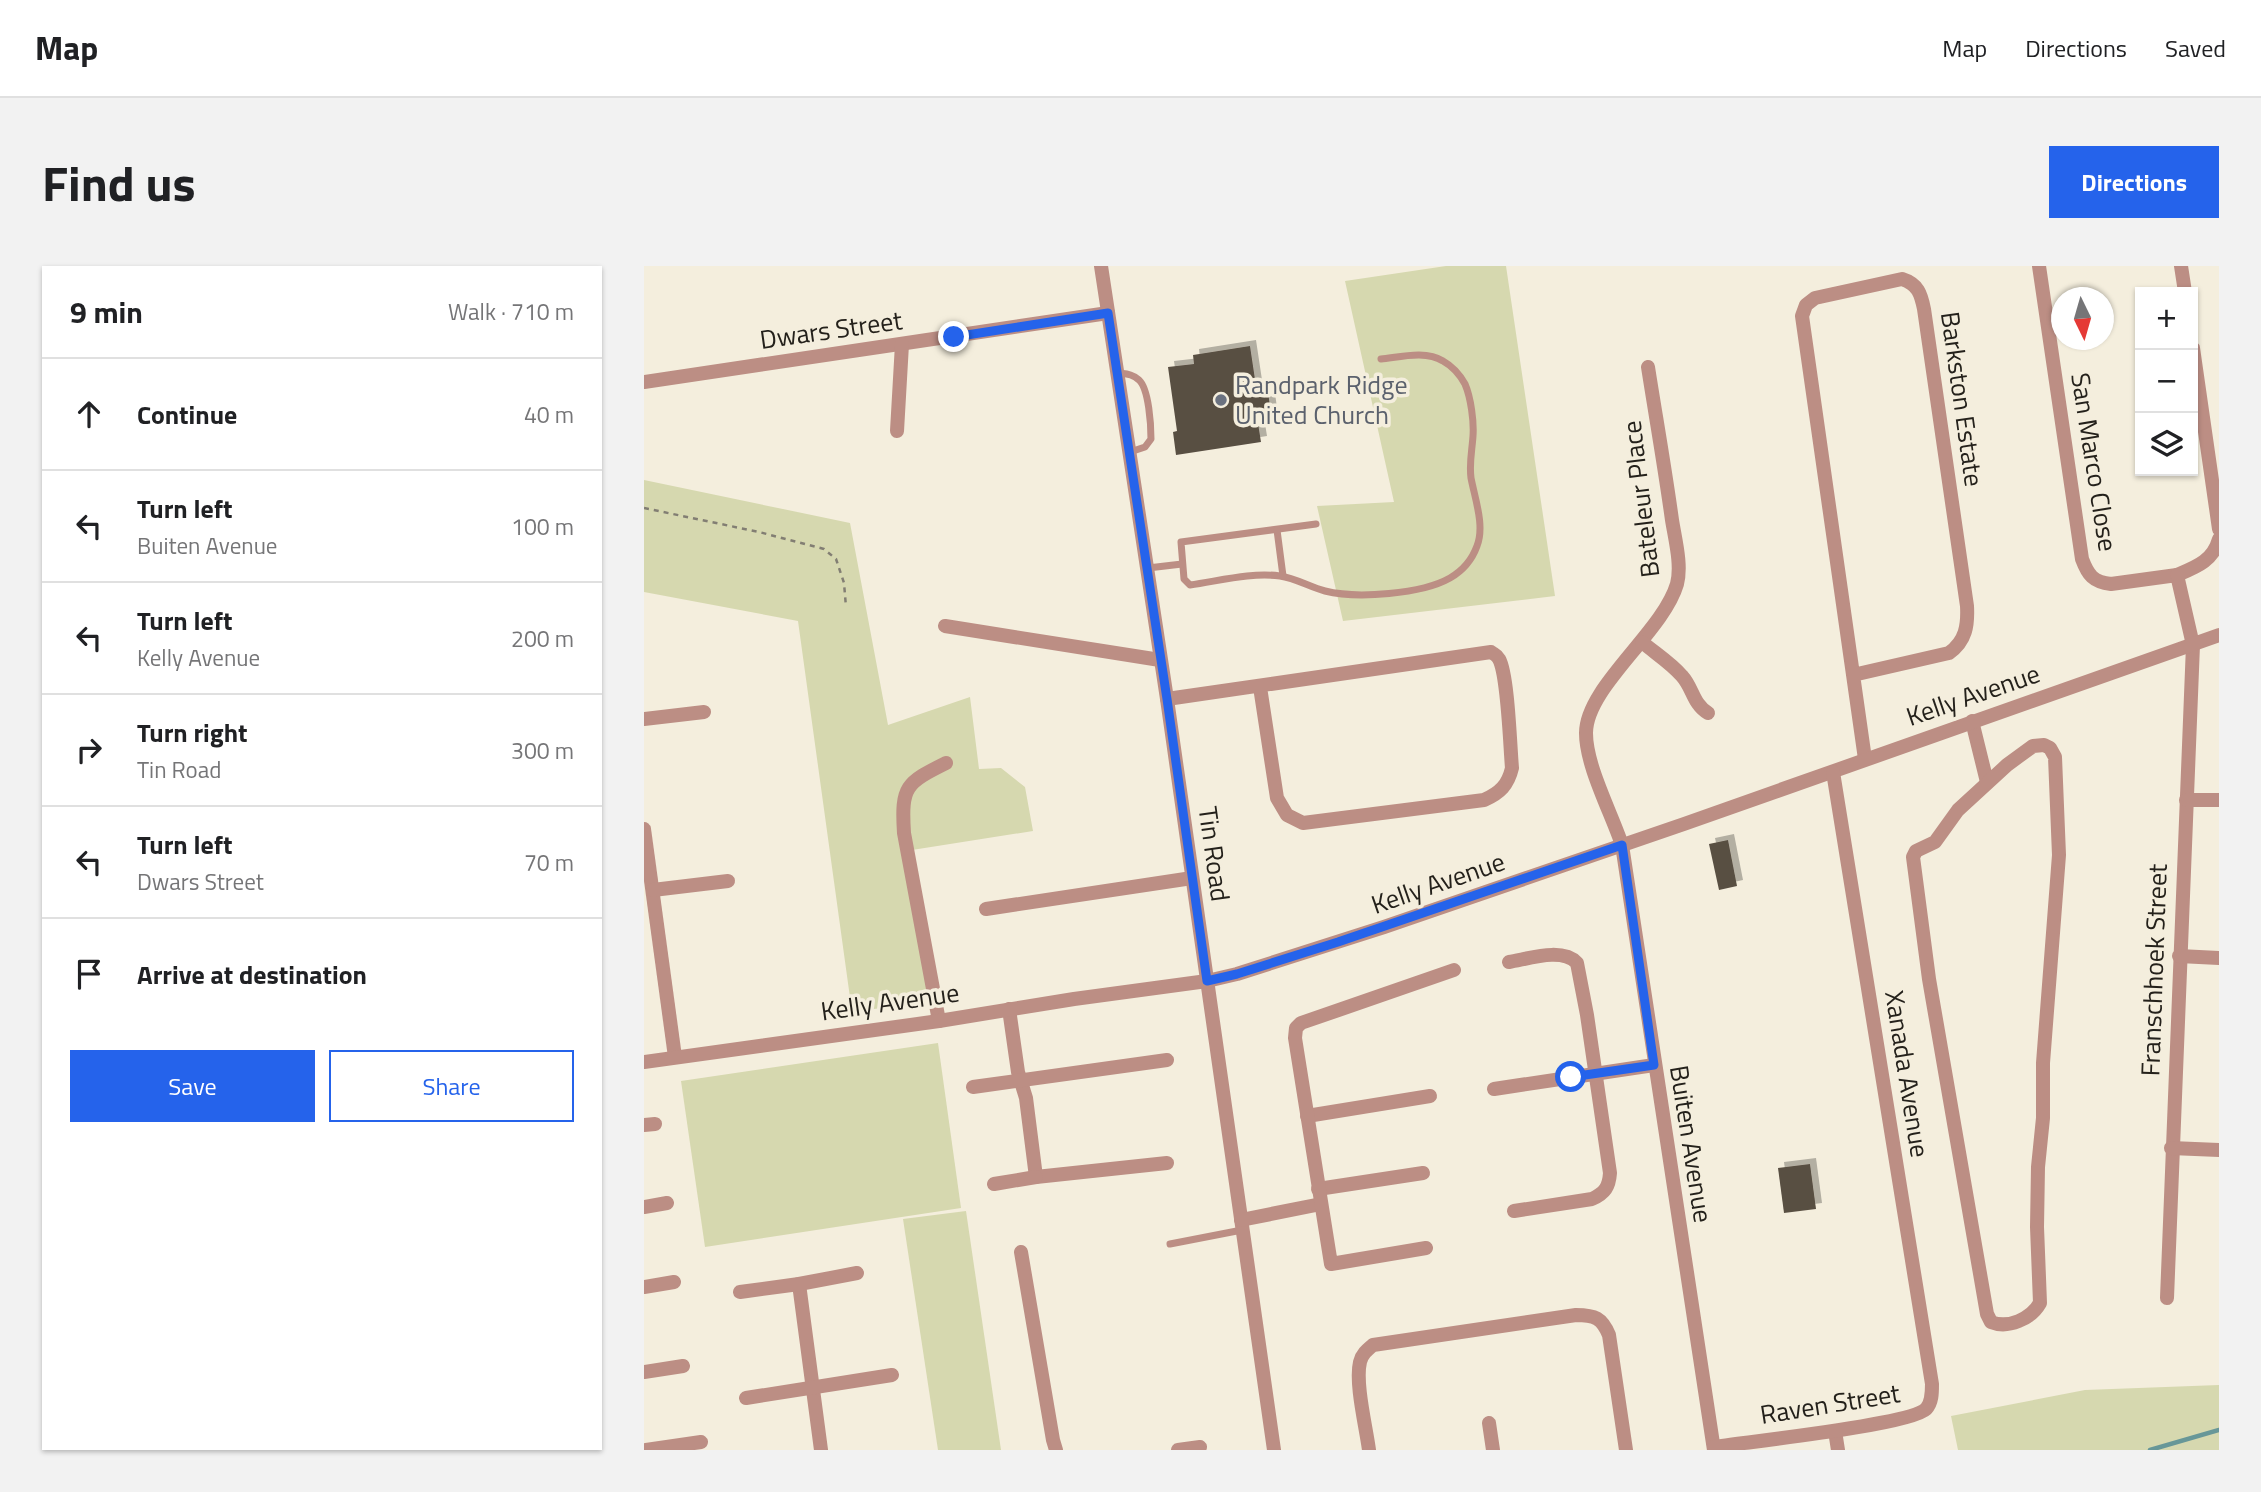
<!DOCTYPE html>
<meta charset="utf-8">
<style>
body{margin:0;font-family:"Titillium Web",sans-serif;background:#f2f2f2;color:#202124}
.controls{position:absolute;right:21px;top:21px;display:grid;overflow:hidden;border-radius:0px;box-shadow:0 2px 5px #0004}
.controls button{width:63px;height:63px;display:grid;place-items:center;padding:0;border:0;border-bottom:2px solid #e0e0e0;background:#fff;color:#202124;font:35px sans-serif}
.compass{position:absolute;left:1407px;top:21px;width:63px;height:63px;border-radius:50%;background:#fff;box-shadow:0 2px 5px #0004;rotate:175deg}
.stop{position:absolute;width:21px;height:21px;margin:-16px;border:5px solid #2563eb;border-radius:50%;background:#fff}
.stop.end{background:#2563eb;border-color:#fff;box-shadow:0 2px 7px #0008}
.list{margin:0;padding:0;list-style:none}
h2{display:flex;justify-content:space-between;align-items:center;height:91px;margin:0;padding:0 28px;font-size:30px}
h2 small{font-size:23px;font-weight:400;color:#757577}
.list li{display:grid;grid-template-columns:46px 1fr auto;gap:21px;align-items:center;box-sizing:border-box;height:112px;padding:0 28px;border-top:2px solid #e0e0e0}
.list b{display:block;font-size:26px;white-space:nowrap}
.list p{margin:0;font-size:23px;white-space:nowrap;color:#757577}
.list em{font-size:23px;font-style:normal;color:#757577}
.actions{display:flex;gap:14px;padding:21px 28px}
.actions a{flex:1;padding:16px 0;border:2px solid #2563eb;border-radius:0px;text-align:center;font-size:24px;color:#2563eb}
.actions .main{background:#2563eb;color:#fff}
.icon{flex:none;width:38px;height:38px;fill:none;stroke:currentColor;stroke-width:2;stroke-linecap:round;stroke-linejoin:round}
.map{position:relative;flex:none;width:1575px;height:1184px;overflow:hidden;border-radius:0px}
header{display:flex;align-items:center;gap:42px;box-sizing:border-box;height:98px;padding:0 35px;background:#fff;border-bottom:2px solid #e0e0e0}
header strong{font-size:33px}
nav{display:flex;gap:38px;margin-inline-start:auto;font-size:24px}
.intro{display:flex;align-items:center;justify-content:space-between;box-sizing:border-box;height:168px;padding:0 42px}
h1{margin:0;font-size:49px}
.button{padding:18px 32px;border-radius:0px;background:#2563eb;color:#fff;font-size:24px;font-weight:700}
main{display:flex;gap:42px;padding:0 42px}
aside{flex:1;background:#fff;border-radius:0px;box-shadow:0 2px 5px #0004}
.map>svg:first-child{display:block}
</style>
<header>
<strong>Map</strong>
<nav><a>Map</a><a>Directions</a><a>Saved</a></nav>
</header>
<div class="intro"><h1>Find us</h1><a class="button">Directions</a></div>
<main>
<aside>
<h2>9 min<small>Walk · 710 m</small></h2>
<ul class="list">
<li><svg class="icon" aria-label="ahead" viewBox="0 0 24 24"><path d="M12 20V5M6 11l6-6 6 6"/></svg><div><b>Continue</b></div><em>40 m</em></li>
<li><svg class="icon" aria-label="left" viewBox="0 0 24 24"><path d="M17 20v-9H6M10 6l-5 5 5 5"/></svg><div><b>Turn left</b><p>Buiten Avenue</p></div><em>100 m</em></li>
<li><svg class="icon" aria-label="left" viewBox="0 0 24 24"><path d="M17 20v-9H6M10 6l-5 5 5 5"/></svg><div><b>Turn left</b><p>Kelly Avenue</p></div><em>200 m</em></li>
<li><svg class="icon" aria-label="right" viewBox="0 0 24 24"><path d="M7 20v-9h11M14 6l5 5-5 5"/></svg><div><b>Turn right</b><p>Tin Road</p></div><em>300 m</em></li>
<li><svg class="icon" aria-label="left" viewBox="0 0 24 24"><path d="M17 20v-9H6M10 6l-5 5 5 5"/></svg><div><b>Turn left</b><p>Dwars Street</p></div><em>70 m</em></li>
<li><svg class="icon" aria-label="arrive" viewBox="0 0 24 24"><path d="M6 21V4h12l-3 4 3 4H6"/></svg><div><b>Arrive at destination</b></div></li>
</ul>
<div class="actions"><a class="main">Save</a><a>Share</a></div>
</aside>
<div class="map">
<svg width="1575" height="1184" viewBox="0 0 1575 1184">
<defs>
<filter id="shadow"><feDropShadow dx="6" dy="-6" stdDeviation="0" flood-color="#0004"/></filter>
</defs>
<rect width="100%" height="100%" fill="#f4eedd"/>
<!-- green -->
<g fill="#d6d8af">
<polygon points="802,0 862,0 911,330 699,355 673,240 750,236 701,15"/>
<polygon points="0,214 206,257 244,459 326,431 335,503 357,502 381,521 389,565 268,584 296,734 208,746 154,355 0,326"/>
<polygon points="294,777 317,942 61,981 37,815"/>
<polygon points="322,945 357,1184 294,1184 259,953"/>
<polygon points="1575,1119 1575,1184 1314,1184 1307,1150 1441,1124"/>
</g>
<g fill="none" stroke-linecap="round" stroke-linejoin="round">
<!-- stream -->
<polyline stroke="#679798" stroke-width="4.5" points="1506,1184 1575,1164"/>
</g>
<!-- building -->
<g fill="#594f43" filter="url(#shadow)">
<polygon points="606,80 612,120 623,118 627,148 613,151 617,176 532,189 529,166 533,165 524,101 550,98 549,89"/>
<polygon points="1084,574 1093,620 1075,624 1065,578"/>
<polygon points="1166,898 1172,943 1140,947 1134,902"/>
</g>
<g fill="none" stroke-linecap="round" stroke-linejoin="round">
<!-- path -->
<polyline stroke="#827e73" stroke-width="2.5" stroke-dasharray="5 5" stroke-linecap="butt" points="0,242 115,266 180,283 192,293 200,317 202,341"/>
<!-- lane -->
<g stroke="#bc8e84" stroke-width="7">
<path d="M474 107C482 108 489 108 495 114 505 123 507 160 507 173L501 181 486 186"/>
<path d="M672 258 537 276 540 313 546 319C575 315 607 306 636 310 651 312 666 321 681 325 713 333 778 328 806 312 818 305 828 294 833 280 841 260 831 233 827 212 825 197 828 185 829 170 830 156 827 132 821 118 816 109 808 100 799 95 782 84 756 91 737 93"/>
<polyline points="633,264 639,310"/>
<polyline points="504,302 538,298"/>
<polyline points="526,978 598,964"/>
</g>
<!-- street -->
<g stroke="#bc8e84" stroke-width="14">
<polyline points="457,0 523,433 630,1184"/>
<path d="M1395 0 1438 293C1444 309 1449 316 1467 318L1533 309 1549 379 1523 1032"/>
<polyline points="1537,0 1541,26"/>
<polyline points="1549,82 1575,263"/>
<path d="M1004 101C1012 152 1021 203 1028 254 1031 273 1038 299 1033 318 1019 366 942 421 942 467 942 500 967 546 978 579L1070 1184"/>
<polyline points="0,116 464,47"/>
<polyline points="253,165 258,78"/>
<path d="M1533 309C1552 301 1569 295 1575 273"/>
<polyline points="301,360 516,394"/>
<path d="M998 376C1011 387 1027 397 1038 410 1049 422 1049 438 1064 447"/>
<path d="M1209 409 1305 387C1322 375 1324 359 1323 340L1280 43C1277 28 1274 18 1258 13L1171 32 1162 39 1158 50 1221 493"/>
<path d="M523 433 847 386C851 389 852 388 855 393 864 409 866 480 868 502 864 519 856 527 840 534L659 557 643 549 633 532 616 421"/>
<polyline points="0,453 60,446"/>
<polyline points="1328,455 1343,516"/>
<path d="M1400 479 1406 482 1411 491 1415 589 1399 797V852L1394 901 1393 961 1396 1037C1387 1053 1364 1063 1347 1056L1343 1048 1285 713 1269 591 1272 585 1291 576 1314 544 1363 499 1389 480Z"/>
<polyline points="1542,534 1575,534"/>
<polyline points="0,563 31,791"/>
<polyline points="9,624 84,615"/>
<polyline points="342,643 548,612"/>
<polyline points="1535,690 1575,692"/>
<path d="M865 696C884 693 918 681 933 697L943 749 966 907C965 921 961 927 948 933L870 945"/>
<polyline points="365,743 374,806 382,832 392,911 523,897"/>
<path d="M295 755 260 567C257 520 262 517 302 497"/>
<polyline points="0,796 295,755 430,733 563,715 593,708 740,661 1040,558 1575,369"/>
<polyline points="329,821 523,794"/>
<polyline points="850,823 1010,799"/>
<polyline points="663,850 786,830"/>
<polyline points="0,859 11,858"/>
<polyline points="1527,882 1575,884"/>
<polyline points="350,918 392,911"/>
<polyline points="674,923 779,907"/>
<polyline points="0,941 23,937"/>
<polyline points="597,954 677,938"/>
<polyline points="782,982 687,998 651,772 652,762 657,757 810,704"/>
<polyline points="377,986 409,1174 412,1184"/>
<polyline points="155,1018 177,1184"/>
<polyline points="0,1021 30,1016"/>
<polyline points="96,1026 155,1018 213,1007"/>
<polyline points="0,1106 39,1100"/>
<polyline points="102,1132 248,1109"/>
<polyline points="845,1157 849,1184"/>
<polyline points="1191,1165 1194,1184"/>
<path d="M1070 1181C1102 1176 1266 1159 1282 1143 1288 1137 1288 1127 1288 1118L1189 506"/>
<polyline points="2,1184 57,1176"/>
<polyline points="534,1184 556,1181"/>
<path d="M725 1184C722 1161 711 1117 716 1096 718 1088 723 1084 729 1079L932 1049C951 1049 958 1052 965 1069L982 1184"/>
</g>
</g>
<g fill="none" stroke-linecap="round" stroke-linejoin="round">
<!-- route -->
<polyline stroke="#2563eb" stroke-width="9" points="310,71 464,47 523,433 563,715 593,708 694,676 978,579 1010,799 927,811"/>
</g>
<!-- markers -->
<circle fill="#6b7280" stroke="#f4eedd" stroke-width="2.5" cx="577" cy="134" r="7"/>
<g text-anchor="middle" stroke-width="7" stroke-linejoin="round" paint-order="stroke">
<!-- street labels -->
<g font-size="26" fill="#24211b" stroke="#f4eedd">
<text transform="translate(187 64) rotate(-8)" y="9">Dwars Street</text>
<text transform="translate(1318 133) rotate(82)" y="9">Barkston Estate</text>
<text transform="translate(1450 196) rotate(81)" y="9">San Marco Close</text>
<text transform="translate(997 233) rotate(-97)" y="9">Bateleur Place</text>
<text transform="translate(1329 429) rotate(-19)" y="9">Kelly Avenue</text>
<text transform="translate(570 588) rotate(82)" y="9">Tin Road</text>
<text transform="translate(794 617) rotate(-19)" y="9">Kelly Avenue</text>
<text transform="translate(1510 704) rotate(-88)" y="9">Franschhoek Street</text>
<text transform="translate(246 736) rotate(-8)" y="9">Kelly Avenue</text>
<text transform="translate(1263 808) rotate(81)" y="9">Xanada Avenue</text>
<text transform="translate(1047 878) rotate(81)" y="9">Buiten Avenue</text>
<text transform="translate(1186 1138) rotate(-9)" y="9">Raven Street</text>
</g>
<!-- worship labels -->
<g font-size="26" fill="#5b616d" stroke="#f4eedd" text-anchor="start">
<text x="591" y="128">Randpark Ridge<tspan x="591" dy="30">United Church</tspan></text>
</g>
</g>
</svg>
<div class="controls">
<button>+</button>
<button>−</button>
<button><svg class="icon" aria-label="layers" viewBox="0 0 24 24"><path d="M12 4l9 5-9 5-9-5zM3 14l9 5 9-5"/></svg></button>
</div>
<svg class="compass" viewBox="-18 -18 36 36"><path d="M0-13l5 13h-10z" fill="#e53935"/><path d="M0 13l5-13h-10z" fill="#757577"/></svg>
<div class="stop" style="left:927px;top:811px"></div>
<div class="stop end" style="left:310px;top:71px"></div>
</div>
</main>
